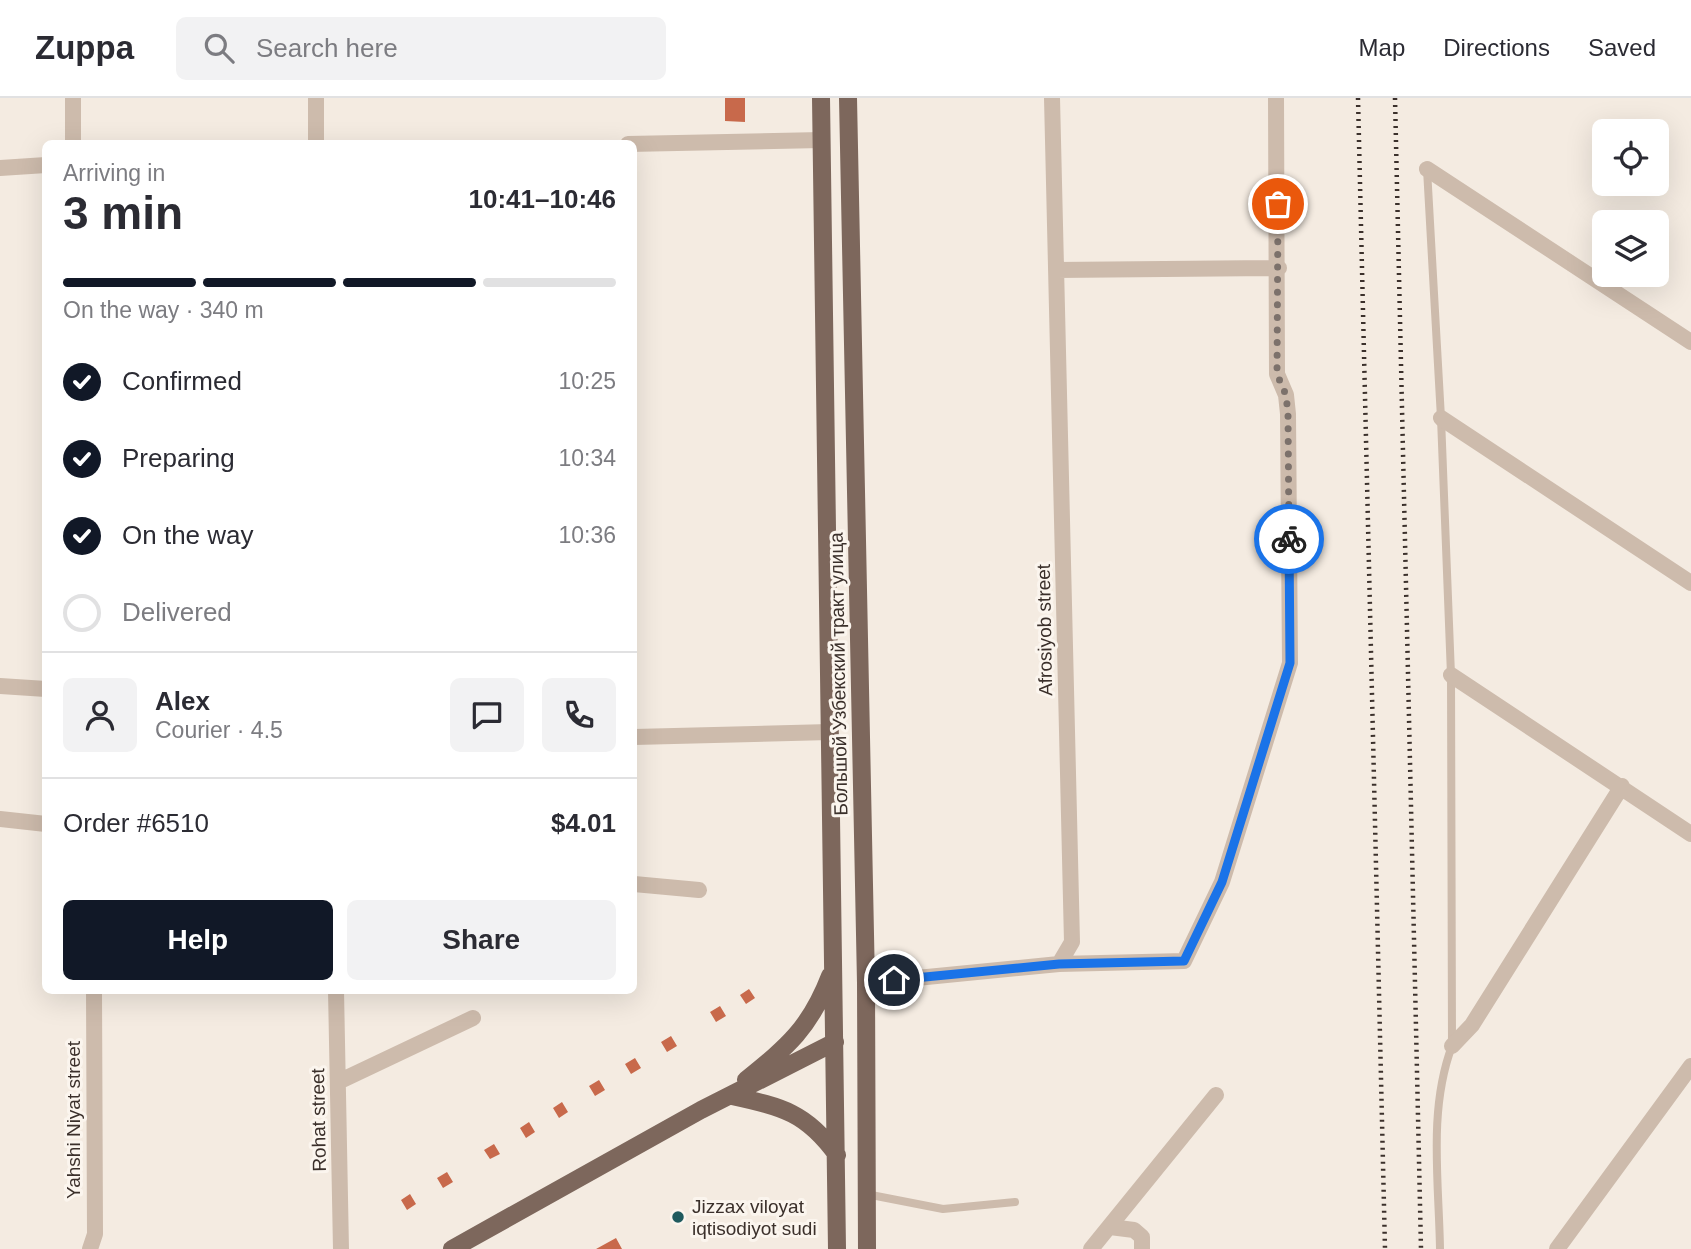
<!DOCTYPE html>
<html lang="en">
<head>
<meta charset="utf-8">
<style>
	body { margin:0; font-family:Arial,sans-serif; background:#f2f2f3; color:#2b2b33; height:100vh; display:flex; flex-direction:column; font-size:26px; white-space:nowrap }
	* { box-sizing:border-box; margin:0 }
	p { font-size:23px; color:#7c7c81 }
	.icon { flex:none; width:38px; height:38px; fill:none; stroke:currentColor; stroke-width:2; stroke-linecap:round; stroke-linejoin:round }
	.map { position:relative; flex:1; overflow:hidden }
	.side { position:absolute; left:42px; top:42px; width:595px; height:854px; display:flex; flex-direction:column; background:#fff; border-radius:10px; box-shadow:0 7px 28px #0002 }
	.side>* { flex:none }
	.controls { position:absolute; left:1592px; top:21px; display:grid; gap:14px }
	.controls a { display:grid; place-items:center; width:77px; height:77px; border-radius:10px; background:#fff; box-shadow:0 7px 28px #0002; font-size:35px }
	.pin { position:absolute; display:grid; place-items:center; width:60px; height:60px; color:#fff; margin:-30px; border:4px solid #fff; border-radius:50%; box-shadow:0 2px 7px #0007 }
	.courier { position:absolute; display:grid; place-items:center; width:70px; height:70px; margin:-35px; border:5px solid #1a73e8; border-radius:50%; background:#fff; color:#222; box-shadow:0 2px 9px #0007 }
	.headline em { font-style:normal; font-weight:700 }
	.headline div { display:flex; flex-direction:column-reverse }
	.headline { display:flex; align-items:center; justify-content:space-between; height:119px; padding:0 21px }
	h1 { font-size:46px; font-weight:700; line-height:52px }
	.bar { display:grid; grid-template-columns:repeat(4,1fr); gap:10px 7px; align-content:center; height:84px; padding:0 21px }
	.bar i { height:9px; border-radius:5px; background:#e1e1e2 }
	.bar .active { background:#111827 }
	.bar p { grid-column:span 4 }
	.line { display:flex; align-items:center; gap:18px; padding:0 21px; border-top:2px solid #e1e1e2 }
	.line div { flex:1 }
	.round { display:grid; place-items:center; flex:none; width:74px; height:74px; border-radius:10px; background:#f2f2f3 }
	ol { padding:0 21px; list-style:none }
	li { display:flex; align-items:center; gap:21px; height:77px }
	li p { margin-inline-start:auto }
	li .icon { padding:7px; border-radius:50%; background:#111827; color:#fff; stroke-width:4 }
	li:last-child { color:#7c7c81 }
	li i { width:38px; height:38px; border:4px solid #e1e1e2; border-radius:50% }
	.button { display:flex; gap:14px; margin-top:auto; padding:14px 21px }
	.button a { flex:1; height:80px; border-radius:10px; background:#111827; color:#fff; font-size:28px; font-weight:700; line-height:80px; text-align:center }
	.button a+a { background:#f2f2f3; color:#2b2b33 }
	header { display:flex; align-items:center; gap:42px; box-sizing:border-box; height:98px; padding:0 35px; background:#fff; border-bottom:2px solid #e1e1e2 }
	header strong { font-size:33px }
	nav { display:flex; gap:38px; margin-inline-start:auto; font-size:24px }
	.search { width:490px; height:63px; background:#f2f2f3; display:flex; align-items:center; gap:18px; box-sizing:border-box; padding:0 24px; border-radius:10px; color:#7c7c81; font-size:26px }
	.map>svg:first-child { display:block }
	.building { fill:#c8694b }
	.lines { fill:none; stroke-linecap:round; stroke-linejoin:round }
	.lane { stroke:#cdbbac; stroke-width:8 }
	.street { stroke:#cdbbac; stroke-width:16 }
	.primary { stroke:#7d675c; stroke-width:18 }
	.rail { stroke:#3b302b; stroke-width:4.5; stroke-dasharray:2 5; stroke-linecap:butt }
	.done { stroke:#7c716b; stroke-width:7; stroke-dasharray:0 12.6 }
	.route { stroke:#1a73e8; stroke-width:9 }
	.poi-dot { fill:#1f5a5e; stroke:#fbf5ee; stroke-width:2.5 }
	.labels { text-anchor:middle; stroke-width:6; stroke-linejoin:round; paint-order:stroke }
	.street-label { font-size:19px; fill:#3b302b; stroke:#fbf5ee }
	.poi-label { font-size:19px; fill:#3b302b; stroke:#fbf5ee; text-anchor:start }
</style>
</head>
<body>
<header>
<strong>Zuppa</strong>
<div class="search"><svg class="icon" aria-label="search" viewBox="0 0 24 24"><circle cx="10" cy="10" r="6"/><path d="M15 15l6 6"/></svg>Search here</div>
<nav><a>Map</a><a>Directions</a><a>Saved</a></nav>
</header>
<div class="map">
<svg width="1691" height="1151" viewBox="0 0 1691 1151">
	<rect width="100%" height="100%" fill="#f4ebe1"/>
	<path class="building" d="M725,0H745V24L725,23Z
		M749,891L755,900L746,906L740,897Z
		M720,908L726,918L716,924L710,914Z
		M671,938L677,948L667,954L661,944Z
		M635,960L641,970L631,976L625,966Z
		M599,982L605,992L595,998L589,988Z
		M562,1004L568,1014L559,1020L553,1010Z
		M529,1024L535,1034L526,1040L520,1030Z
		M494,1046L500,1056L490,1061L484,1052Z
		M447,1074L453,1084L443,1090L437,1080Z
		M410,1096L416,1106L407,1112L401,1102Z
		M616,1140L622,1151H596Z"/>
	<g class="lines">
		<path class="lane" d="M1427,71L1441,320L1451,577L1452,948C1428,1012 1439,1084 1440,1151
			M866,1096L943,1111L1015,1104"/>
		<path class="street" d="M316,0V46
			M73,46V0
			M628,46L822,42
			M0,70L46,67
			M1427,71L1691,244
			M1056,172L1279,170
			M1441,320L1691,485
			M1451,577L1691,736
			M0,588L46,591
			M634,639L830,634
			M0,721L46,726
			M634,786L699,792
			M1059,866L1184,863L1222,784L1290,565L1288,316L1286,297L1277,276L1276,0
			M866,885L1059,866L1072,844L1052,0
			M336,892L341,1151
			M1452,948L1472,927L1622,688
			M338,984L473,920
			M1110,1129L1134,1132L1142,1139V1151
			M90,1151L95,1136L94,892
			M1091,1151L1216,997
			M1557,1151L1691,968"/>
		<path class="primary" d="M821,0L837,1151
			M848,0L866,885L867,1151
			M746,982C788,948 810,930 830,878
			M732,998C782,1009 806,1014 837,1057
			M452,1151L701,1012L835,944"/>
		<path class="rail" d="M1358,0L1385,1151
			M1395,0L1421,1151"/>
	</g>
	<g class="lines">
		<path class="done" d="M1278,106L1277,276L1286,297L1288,316L1289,441"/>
		<path class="route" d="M894,882L1059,866L1184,863L1222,784L1290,565L1289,441"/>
	</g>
	<circle class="poi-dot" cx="678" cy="1119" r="7"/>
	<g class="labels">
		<g class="street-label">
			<text transform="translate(1044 532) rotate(-91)" y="7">Afrosiyob street</text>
			<text transform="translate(838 576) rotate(-91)" y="7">Большой Узбекский тракт улица</text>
			<text transform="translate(73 1022) rotate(-90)" y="7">Yahshi Niyat street</text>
			<text transform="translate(318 1022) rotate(-91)" y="7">Rohat street</text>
		</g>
		<g class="poi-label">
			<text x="692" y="1115">Jizzax viloyat<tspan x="692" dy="22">iqtisodiyot sudi</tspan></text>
		</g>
	</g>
</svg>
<div class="controls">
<a><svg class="icon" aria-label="locate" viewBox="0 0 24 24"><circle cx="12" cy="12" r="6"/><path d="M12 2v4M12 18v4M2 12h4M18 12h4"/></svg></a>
<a><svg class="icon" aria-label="layers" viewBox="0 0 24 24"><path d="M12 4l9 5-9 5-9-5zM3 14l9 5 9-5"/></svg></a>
</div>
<div class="pin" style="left:1278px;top:106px;background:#ea580c"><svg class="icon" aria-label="bag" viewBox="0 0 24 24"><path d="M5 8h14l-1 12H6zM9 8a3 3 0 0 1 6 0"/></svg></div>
<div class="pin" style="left:894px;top:882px;background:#1f2937"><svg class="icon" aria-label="home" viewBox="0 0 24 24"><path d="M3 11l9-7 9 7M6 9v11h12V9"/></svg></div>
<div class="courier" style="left:1289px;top:441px"><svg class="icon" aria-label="bike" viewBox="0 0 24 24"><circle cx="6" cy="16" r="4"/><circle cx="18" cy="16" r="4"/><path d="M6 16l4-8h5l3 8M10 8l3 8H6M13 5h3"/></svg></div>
<section class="side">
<div class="headline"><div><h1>3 min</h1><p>Arriving in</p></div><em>10:41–10:46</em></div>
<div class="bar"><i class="active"></i><i class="active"></i><i class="active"></i><i></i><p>On the way · 340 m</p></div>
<ol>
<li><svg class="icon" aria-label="check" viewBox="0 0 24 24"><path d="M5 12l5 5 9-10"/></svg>Confirmed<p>10:25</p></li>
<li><svg class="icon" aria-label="check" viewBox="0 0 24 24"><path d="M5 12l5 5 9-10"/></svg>Preparing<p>10:34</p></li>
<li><svg class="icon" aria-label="check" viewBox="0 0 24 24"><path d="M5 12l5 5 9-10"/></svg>On the way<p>10:36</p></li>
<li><i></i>Delivered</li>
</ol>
<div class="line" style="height:126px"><a class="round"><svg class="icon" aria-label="person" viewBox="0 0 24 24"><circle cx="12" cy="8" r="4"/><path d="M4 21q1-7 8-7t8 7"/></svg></a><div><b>Alex</b><p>Courier · 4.5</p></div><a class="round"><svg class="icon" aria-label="chat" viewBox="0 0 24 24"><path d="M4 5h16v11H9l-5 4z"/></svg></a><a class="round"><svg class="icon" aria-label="phone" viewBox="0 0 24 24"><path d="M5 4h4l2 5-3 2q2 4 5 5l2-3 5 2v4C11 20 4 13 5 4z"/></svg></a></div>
<div class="line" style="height:91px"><div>Order #6510</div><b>$4.01</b></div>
<div class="button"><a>Help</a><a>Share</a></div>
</section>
</div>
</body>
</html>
